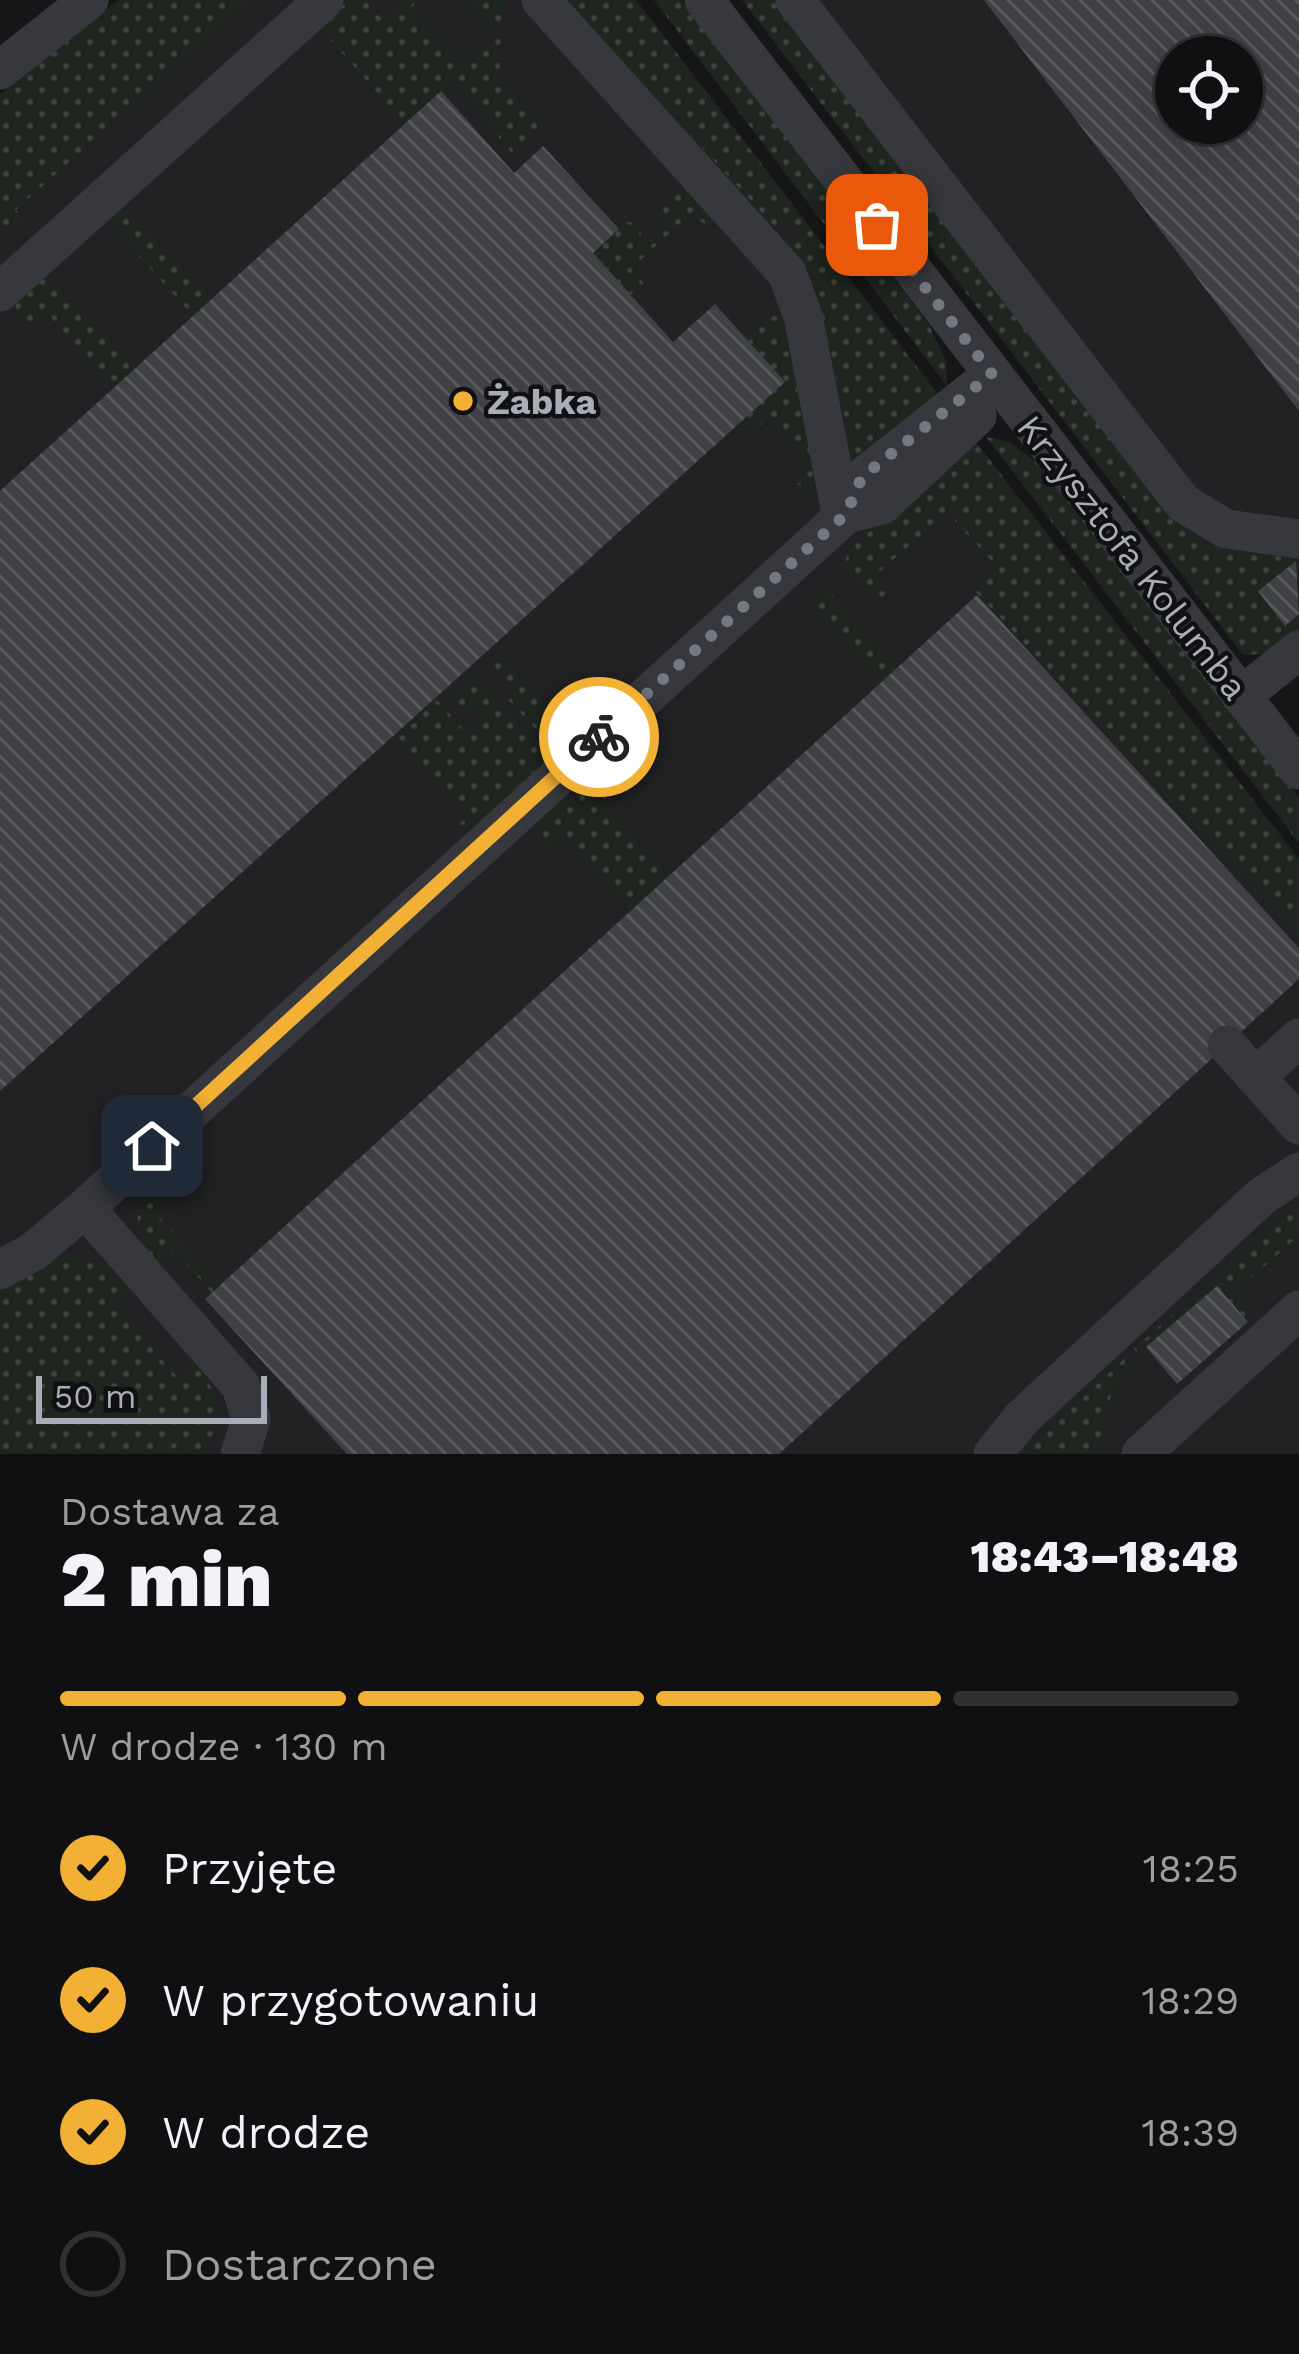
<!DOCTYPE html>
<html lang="pl">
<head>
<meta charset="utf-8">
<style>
	body { margin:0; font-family:"Work Sans",sans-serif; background:#19191b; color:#f1f3f6; height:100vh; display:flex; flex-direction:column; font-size:45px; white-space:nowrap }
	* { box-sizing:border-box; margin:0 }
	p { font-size:39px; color:#9c9d9f }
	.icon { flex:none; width:66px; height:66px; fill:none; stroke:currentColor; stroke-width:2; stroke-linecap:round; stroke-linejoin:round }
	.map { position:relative; height:1454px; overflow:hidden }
	.drawer { display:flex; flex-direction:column; background:#101012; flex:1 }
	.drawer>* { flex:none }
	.fabs { position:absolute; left:1155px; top:36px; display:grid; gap:24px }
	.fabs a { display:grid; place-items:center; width:108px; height:108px; border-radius:50%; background:#101012; box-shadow:0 12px 48px #0002,0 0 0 3px #303032; font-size:60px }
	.scale { position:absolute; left:36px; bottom:30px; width:231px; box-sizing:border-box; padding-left:12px; border:6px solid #a8adb8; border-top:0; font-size:33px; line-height:42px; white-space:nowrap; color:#a8adb8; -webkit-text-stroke:9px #111113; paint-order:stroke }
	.pin { position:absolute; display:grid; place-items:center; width:102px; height:102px; color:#fff; margin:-51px; border-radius:24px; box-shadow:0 6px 18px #0006 }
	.courier { position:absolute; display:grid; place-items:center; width:120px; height:120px; margin:-60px; border:9px solid #f2b134; border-radius:50%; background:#fff; color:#222; box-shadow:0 3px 15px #0007 }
	.overview em { font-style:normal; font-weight:800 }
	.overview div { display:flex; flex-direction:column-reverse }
	.overview { display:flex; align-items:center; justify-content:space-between; height:204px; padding:0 60px }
	h1 { font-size:78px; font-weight:800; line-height:90px }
	.bar { display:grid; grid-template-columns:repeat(4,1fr); gap:18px 12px; align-content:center; height:144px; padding:0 60px }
	.bar i { height:15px; border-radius:9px; background:#303032 }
	.bar .on { background:#f2b134 }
	.bar p { grid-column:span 4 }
	ol { padding:0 60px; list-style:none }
	li { display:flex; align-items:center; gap:36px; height:132px }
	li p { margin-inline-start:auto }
	li .icon { padding:12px; border-radius:50%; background:#f2b134; color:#111; stroke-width:4 }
	li:last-child { color:#9c9d9f }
	li i { width:66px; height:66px; border:6px solid #303032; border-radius:50% }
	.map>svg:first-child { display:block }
	.built { fill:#222225; fill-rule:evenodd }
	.grass { fill:url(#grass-dots) }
	.building { fill:url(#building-back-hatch); fill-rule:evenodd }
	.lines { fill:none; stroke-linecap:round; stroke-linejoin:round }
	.minor { stroke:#37383d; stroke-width:39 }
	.done { stroke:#757880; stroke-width:12; stroke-dasharray:0 21.6 }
	.route { stroke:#f2b134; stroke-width:15 }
	.poi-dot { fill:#f2b134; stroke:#111113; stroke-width:4.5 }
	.labels { text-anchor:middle; stroke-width:9; stroke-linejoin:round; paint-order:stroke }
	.poi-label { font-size:36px; font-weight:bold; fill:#a8adb8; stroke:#111113; text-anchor:start }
	.street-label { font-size:36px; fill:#a8adb8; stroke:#111113 }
</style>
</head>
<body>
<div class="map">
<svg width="1299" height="1454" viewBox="0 0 1299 1454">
	<defs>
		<pattern id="grass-dots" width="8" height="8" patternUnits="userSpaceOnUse" patternTransform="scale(3)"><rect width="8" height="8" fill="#1e261f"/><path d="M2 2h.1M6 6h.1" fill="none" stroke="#3c433d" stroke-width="1.8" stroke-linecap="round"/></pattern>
		<pattern id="building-back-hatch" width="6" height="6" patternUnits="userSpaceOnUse" patternTransform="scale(3)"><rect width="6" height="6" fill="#404145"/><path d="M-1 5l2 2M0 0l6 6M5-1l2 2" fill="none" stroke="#595a5e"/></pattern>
	</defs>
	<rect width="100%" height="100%" fill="#161618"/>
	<path class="built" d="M176,0H636L937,393L914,463L1299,859V1454H0V139Z
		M755,0H1299V620L1269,643ZM1176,57H1242V123H1176Z"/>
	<path class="grass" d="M118,0H249L16,210L28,224L0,226V94Z
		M348,0H364L383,20L405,0H419L411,8L463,65L497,35L466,0H502L499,87H515V103L531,104L530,120L547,121V136L540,129L512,153L452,81L405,124L321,29Z
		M566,0H636L937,393L934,406L856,469L815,281L789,243L802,232L789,217L776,228Z
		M654,0H681L929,325L946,361L947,386Z
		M742,0H779L1191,536L1216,548L1299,559V631L1268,654L1243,655Z
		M678,192H690L714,220L709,229L692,212L631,269L644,284L631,295L593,253L627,222L640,224L641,240H659L661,209Z
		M117,209L127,210L211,299L193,316L113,227L110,219Z
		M45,277L134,369L114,387L46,312L28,326L16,313V302Z
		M780,315L815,466L810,494L794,481L811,465L770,417L752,432L742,421L785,382L745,338L767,318Z
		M986,437L1010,442L1036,462L1299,798V843Z
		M976,442L1299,859V936L974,590L998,568L947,512L877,574L891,593L879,598L869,595L844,566L849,549Z
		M825,587L897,668L881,683L817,607V596Z
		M498,653L571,735L574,739L559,754L507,698L515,689L489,662Z
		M473,675L553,760L463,838L453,830L469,815L396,735L436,699L466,732L483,715L475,707L467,714L451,696Z
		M603,775L617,786L601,802L669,876L631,911L564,835L544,852L537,832L541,818L587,777Z
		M150,1184L168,1194L154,1211L221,1285L212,1293L175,1250L158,1265C139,1241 127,1209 150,1184Z
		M1299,1202V1235L1236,1292L1253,1312L1245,1318L1217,1286L1138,1353L1134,1349Z
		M61,1256C93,1256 109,1267 130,1290L114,1305L177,1377L195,1363C220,1390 227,1426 199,1454H185L177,1446L168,1454H0V1295L33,1267Z
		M1127,1356L1132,1362L1112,1391L1097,1452L1023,1454Z"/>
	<path class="building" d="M984,0H1299V411ZM1176,57H1242V123H1176Z
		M441,91L514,173L543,146L619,229L593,253L673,342L715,304L785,382L0,1091V491Z
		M1296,561L1299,614L1285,626L1258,591Z
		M977,595L1299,948V979L779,1454H347L205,1299Z
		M1217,1286L1248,1322L1177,1384L1146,1347Z"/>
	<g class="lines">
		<path class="minor" d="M541,0L787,273L803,316L842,518
			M704,0L1299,770
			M795,0L1183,503L1226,529L1299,539
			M0,70L89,0
			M0,292L324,0
			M846,514L882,505L977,416
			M1241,696L1299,650
			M1227,1045L1299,1125
			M1256,1077L1299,1038
			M85,1208L241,1386L251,1419L240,1454
			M0,1270L34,1251L85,1208L846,514L863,477L992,375
			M993,1454L1022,1418L1262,1196L1299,1172
			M1141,1454L1299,1310"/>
	</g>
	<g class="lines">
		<path class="done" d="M599,737L846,514L862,477L992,374L877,225"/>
		<path class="route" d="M152,1146L599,737"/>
	</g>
	<circle class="poi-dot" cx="463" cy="401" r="12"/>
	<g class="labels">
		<g class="poi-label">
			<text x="487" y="414">Żabka</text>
		</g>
		<g class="street-label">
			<text transform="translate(1133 557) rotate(52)" y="13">Krzysztofa Kolumba</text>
		</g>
	</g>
</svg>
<div class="fabs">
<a><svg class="icon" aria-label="locate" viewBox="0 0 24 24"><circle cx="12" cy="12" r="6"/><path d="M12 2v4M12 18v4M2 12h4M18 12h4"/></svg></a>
</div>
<div class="scale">50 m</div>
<div class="pin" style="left:877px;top:225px;background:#ea580c"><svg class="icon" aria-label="bag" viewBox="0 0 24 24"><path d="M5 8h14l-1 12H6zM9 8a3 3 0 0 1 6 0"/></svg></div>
<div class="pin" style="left:152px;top:1146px;background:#1f2937"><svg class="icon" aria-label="home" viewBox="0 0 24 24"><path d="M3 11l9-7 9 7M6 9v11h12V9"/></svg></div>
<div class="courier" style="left:599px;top:737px"><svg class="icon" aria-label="bike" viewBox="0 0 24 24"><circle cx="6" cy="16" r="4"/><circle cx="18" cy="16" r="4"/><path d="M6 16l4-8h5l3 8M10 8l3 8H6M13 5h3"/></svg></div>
</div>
<section class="drawer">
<div class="overview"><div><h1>2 min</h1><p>Dostawa za</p></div><em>18:43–18:48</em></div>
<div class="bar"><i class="on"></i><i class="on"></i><i class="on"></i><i></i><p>W drodze · 130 m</p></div>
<ol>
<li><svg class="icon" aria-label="check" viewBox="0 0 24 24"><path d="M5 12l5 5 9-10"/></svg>Przyjęte<p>18:25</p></li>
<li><svg class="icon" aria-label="check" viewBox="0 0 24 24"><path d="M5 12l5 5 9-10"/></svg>W przygotowaniu<p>18:29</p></li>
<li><svg class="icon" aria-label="check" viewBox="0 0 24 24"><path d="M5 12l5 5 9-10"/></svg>W drodze<p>18:39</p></li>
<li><i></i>Dostarczone</li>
</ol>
</section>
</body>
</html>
